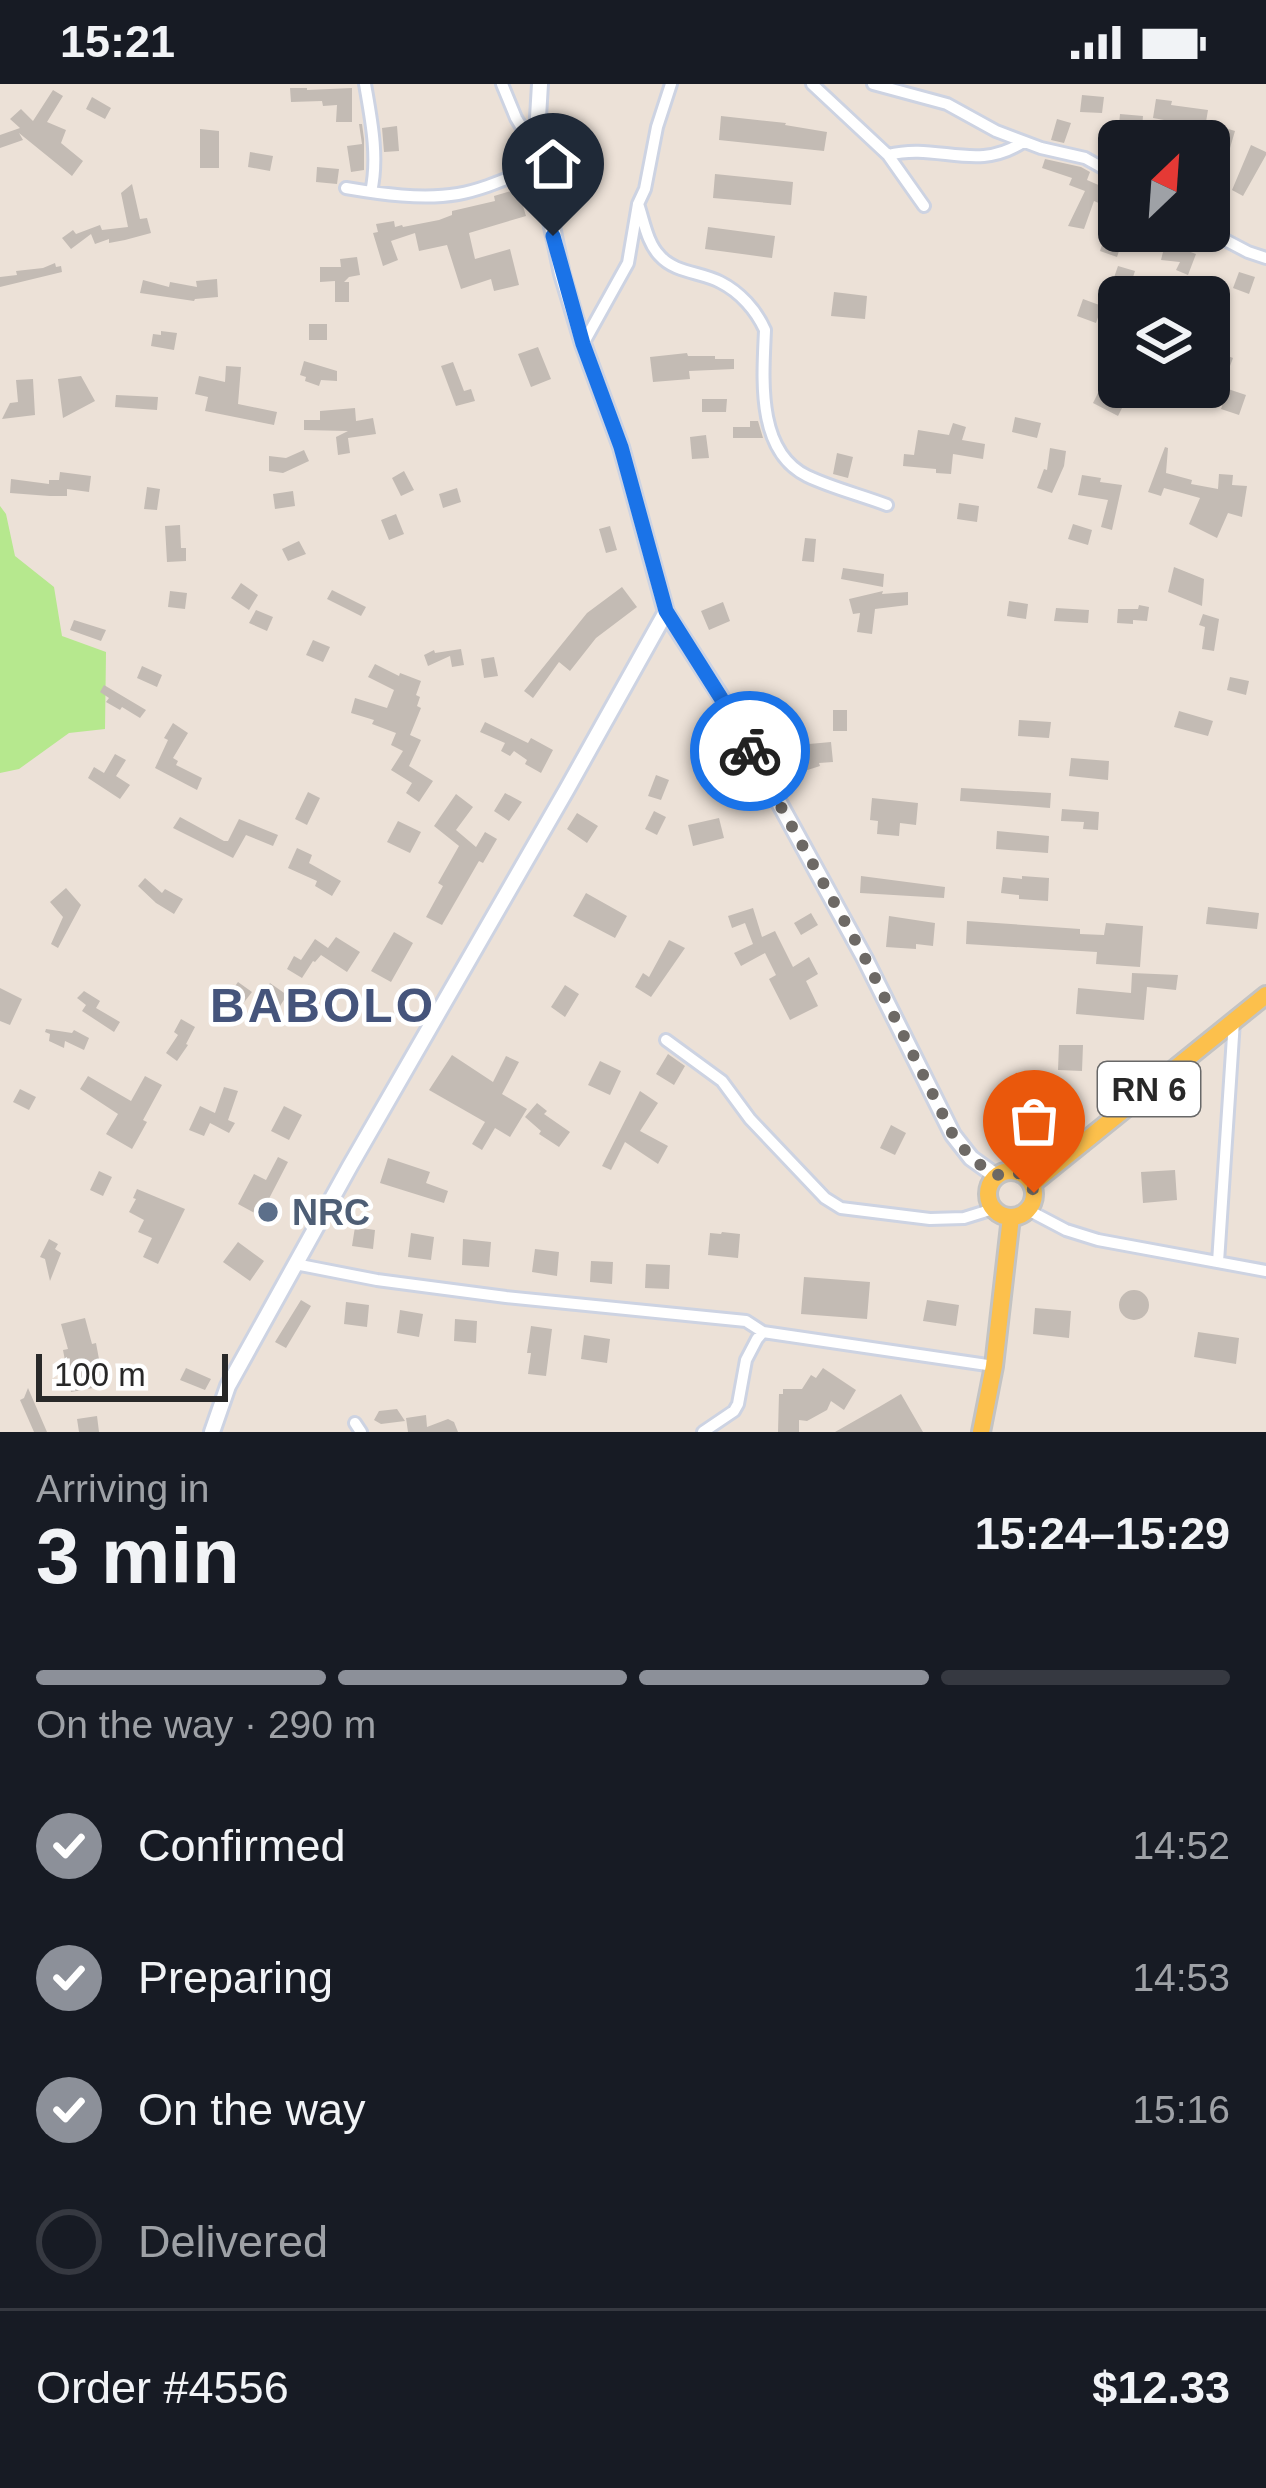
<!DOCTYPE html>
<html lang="en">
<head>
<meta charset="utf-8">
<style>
	body { margin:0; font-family:Arial,sans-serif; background:#20242c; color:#f1f3f6; height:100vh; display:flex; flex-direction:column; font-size:45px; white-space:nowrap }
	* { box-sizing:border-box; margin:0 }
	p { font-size:39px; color:#9ea1a6 }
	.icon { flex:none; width:66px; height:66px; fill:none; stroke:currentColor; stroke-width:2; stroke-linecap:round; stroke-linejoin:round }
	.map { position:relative; height:1348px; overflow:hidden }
	.details { display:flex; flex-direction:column; background:#171b24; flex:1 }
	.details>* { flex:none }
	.needle { width:78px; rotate:25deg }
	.controls { position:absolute; left:1098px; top:36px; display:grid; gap:24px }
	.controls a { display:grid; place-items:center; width:132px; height:132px; border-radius:18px; background:#171b24; box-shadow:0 3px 9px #0004; font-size:60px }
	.scale { position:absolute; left:36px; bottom:30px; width:192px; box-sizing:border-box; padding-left:12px; border:6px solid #282828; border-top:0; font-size:33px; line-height:42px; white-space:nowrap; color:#282828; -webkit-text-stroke:9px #fff; paint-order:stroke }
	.pin { position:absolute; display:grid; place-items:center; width:102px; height:102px; color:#fff; margin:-123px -51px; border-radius:50% 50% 50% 0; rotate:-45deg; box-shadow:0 0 12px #0007 }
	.pin .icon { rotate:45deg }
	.courier { position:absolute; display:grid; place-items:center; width:120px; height:120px; margin:-60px; border:9px solid #1a73e8; border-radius:50%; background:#fff; color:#222; box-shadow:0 3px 15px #0007 }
	.summary em { font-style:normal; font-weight:600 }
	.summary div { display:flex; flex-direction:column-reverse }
	.summary { display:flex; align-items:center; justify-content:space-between; height:204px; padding:0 36px }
	h1 { font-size:78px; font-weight:600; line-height:90px }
	.bar { display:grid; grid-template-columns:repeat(4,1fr); gap:18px 12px; align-content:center; height:144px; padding:0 36px }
	.bar i { height:15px; border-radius:9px; background:#363941 }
	.bar .on { background:#8c9099 }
	.bar p { grid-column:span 4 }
	.line { display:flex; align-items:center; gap:30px; padding:0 36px; border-top:3px solid #363941 }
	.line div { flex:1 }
	ol { padding:0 36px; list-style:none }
	li { display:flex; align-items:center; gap:36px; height:132px }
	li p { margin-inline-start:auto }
	li .icon { padding:12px; border-radius:50%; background:#8c9099; color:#fff; stroke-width:4 }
	li:last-child { color:#9ea1a6 }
	li i { width:66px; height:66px; border:6px solid #363941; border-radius:50% }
	.status { display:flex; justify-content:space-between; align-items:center; height:84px; padding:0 60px; background:#171b24; direction:ltr }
	.status svg { height:33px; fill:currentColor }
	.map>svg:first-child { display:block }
	.green { fill:#b6e88e }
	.building { fill:#c3bbb4 }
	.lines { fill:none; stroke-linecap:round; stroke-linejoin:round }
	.minor-casing { stroke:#cdd3e2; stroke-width:16 }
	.tertiary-casing { stroke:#cdd3e2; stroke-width:20 }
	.primary-casing { stroke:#c3c3c3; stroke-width:22 }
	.minor { stroke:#fff; stroke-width:10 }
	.tertiary { stroke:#fff; stroke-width:14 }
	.primary { stroke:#fcc04c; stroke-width:16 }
	.done { stroke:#6d6965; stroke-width:12; stroke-dasharray:0 21.6 }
	.route { stroke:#1a73e8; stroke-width:15 }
	.service-dot { fill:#5c6f8a; stroke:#fff; stroke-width:4.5 }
	.labels { text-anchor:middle; stroke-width:9; stroke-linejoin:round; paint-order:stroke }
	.shield { fill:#fff; stroke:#686868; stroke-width:3 }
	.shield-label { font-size:33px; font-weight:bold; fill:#282828 }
	.service-label { font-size:36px; font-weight:bold; fill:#4e5e75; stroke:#fff; text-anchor:start }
	.district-label { font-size:48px; font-weight:bold; letter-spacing:3px; fill:#45547b; stroke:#fff }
</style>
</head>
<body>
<div class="status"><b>15:21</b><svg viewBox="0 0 49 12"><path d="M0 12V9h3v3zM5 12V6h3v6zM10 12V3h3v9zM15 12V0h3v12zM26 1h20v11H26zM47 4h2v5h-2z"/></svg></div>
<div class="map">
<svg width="1266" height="1348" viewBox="0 0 1266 1348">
	<rect width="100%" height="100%" fill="#ece1d7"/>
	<path class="green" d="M0,422L6,430L15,472L54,503L62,552L106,568L105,645L69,649L19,685L0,689Z"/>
	<path class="building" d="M290,4H307V6L352,4V38H336L337,21L323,22L322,17L291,18Z
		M53,6L63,12L47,38L66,46L61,59L83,77L72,92L19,49L23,56L0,64V51L20,44L10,35L21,25L33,37Z
		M1082,11L1104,13L1102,29L1080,28Z
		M92,13L111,24L105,35L86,25Z
		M1156,15L1172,17L1171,21L1208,26L1206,38L1235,47L1230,64L1209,57H1178L1180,39L1153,34Z
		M1120,30L1143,32L1141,57L1123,55L1124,42L1119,41Z
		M721,32L786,39L785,41L827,48L824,67L719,56Z
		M1057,35L1071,39L1064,59L1051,56Z
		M359,40H362L364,55V86L351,88L347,62L362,60Z
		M397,42L399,67L384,68L382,44Z
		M200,45L219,47V84H200Z
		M1251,61L1266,68V71L1243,112L1232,106Z
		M250,68L273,72L270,87L248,83Z
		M1045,75L1081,83L1090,88L1087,96L1110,106L1103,121L1094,117L1084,145L1068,142L1085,107L1069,101L1072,94L1042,84Z
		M317,83L339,85L337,100L316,98Z
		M715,90L793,98L791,121L713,114Z
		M132,100L140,135L147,134L151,149L125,156L109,159V155L95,160L91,150L71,165L62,154L73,146L76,150L100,141L102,146L128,143L121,109Z
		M518,105L526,132L469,149L475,175L510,165L519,201L494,207L491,195L461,205L447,161L419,167L415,149L391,157L398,176L383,182L373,149L378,148L376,140L394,137L395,143L402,141L403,143L439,136L452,131V127L495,117L494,112Z
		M708,143L775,152L772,174L705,165Z
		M1107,146L1124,152L1117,173L1100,167Z
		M1168,148L1184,154L1180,164L1196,170L1188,191L1176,186L1180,178L1161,176Z
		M357,173L360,191L349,193L344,198H349V218H335V197L320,198V183H341L340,175Z
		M55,179L56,183L61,182L62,188L0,203V193L17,191L16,187L43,184Z
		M1118,182L1135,187L1128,208L1111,202Z
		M1239,188L1255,193L1249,210L1233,204Z
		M217,195L218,213L195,215L194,217L140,209L143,196L169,203L170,198L197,203L196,197Z
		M834,208L867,212L865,235L831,232Z
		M1083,215L1102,222L1096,239L1077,232Z
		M309,240H327V256H309Z
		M161,247L177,249L174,266L151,262L153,250L161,251Z
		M538,263L551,295L531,303L518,270Z
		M1212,266L1233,274L1227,290L1209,282Z
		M687,269L688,272H715V275H734V285L689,287L690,295L653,298L650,273Z
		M304,277L337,287V297L321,296L319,302L305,297L306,293L300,291Z
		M453,278L464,307L471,305L475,317L456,322L441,282Z
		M226,282L241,283L238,320L277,328L274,341L205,327L208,313L195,310L199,292L225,298Z
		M81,292L95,317L63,334L58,295Z
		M33,295L35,331L2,335L10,319L18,318L16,296Z
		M1101,303L1126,316L1118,332L1093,319Z
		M1228,305L1246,311L1239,331L1221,325Z
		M116,311L158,313L157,326L115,323Z
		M702,315H727L726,328H702Z
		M355,324L356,337L373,334L376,350L348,354L350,369L338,371L336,353L348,347L304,346V336H320V327Z
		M1015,333L1041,339L1037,354L1012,348Z
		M750,337H758L763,354H733V343H750Z
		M953,339L966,343L962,356L985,360L983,375L953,370L951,390L936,389V385L903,382L904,370L914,371L918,346L949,351Z
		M706,351L709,374L692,375L690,353Z
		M1165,363L1168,364L1166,389L1192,396L1191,400L1218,405L1219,390L1233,391L1232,401L1247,402L1242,433L1228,429L1217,454L1189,440L1200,414L1164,404L1161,412L1148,408Z
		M1050,364L1066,367L1064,382L1052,409L1037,404L1044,385L1047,386Z
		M304,366L309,377L283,389L269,387V372L286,374Z
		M837,369L853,373L848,394L833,390Z
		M404,387L414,406L401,412L392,394Z
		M60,388L91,392L89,408L67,405V412H50L10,409L11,395L49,400V396H59Z
		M1082,391L1101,394L1100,398L1122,401L1112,446L1101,443L1108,416L1078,411Z
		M147,403L160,405L157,426L144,425Z
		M457,404L461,418L443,424L439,410Z
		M293,407L295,422L275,425L273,410Z
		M959,419L979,422L977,438L957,435Z
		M396,430L404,450L389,456L381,436Z
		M1073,440L1092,446L1088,461L1068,455Z
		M180,441L181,464H186V477L167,478L165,442Z
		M610,442L617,466L606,469L599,445Z
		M805,454L816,455L814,478L802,477Z
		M299,457L306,470L288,477L282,465Z
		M1174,483L1204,495L1202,522L1168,508Z
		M843,484L884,490L883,503L841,495Z
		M241,499L258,511L249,526L231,514Z
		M622,503L637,523L596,554L570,587L559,578L533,614L524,607L587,529Z
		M332,506L366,523L361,532L327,515Z
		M170,507L187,509L185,525L168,523Z
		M883,507L882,510L908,508V521L875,525L872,550L857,548L860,529L853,530L849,515Z
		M1009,517L1028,520L1026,535L1007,532Z
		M723,518L730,537L709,546L701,527Z
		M1139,521L1149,523L1147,537L1133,536V540L1117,539L1118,525H1138Z
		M1056,524L1089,526L1088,539L1054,537Z
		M256,526L273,533L267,547L249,539Z
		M1203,530L1219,535L1214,567L1202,565L1205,543L1199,541Z
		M74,536L106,546L101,557L70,546Z
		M313,556L330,563L323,578L306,571Z
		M461,565L464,581L452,583L450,572L428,582L424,571L434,566L435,569Z
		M494,573L498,592L484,594L481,575Z
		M375,580L399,592L400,589L421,597L416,611L420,613L417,622L421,624L410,651L421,656L409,682L433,697L419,718L406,709L412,699L391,686L403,667L391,661L396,649L372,640L374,636L351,629L355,614L387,624L394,606L368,593Z
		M142,582L162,591L157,603L137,594Z
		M1230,593L1249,597L1246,611L1227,606Z
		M104,601L146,626L140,634L122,623L120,626L106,618L109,614L100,608Z
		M774,616L781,634L786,632L798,661L831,658L833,678L819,679L820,682L792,691L781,654L777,656L767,632L761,634L757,622Z
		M833,626H847V647H833Z
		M1179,627L1213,637L1208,652L1174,643Z
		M1019,636L1051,638L1049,654L1018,652Z
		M485,638L528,659L531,654L553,666L541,689L525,680L527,676L514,667L510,672L501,667L505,659L480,648Z
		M173,639L188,649L173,674L178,677L176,681L202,694L197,706L155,684L168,656L164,654Z
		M115,670L126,676L116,692L130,701L120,715L88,694L94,683L104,689Z
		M1071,674L1109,677L1108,696L1069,692Z
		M656,691L669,696L661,716L648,712Z
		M961,704L1051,709L1050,724L960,717Z
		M308,708L320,714L307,741L295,735Z
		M505,709L522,718L509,737L494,727Z
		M456,710L473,723L456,746L476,763L485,748L497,755L483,779L479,777L442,841L426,833L443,802L438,799L459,762L434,742Z
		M872,714L918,719L916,741L900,739L899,752L877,750L878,737L870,736Z
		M1062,725L1099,728L1098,746L1083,745L1084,738L1061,737Z
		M654,727L666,733L657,751L645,745Z
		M577,729L598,742L587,759L567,745Z
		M180,733L224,757H228L239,735L278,751L273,762L246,751L233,774L173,744Z
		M719,734L724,754L693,762L688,741Z
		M398,737L421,748L410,769L387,758Z
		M997,747L1049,752L1048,769L996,765Z
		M297,764L312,771L309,779L341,797L332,812L315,802L317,797L288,784Z
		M861,792L945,803L944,814L860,809Z
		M1022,792L1049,794L1048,817L1019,815V811L1001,809L1003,793L1022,795Z
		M145,794L162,809L165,805L183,815L174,830L156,819L138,802Z
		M66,804L81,821L58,864L51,860L63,833L50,818Z
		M586,809L627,832L615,854L573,832Z
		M1208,823L1259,829L1257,845L1206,840Z
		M753,824L762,853L775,847L793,883L809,873L818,890L806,897L818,922L790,936L769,895L776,891L765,869L741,882L734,869L753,860L745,839L732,844L728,832Z
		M811,829L818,841L801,851L794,839Z
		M889,832L935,839L933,862L916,860V865L886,863Z
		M967,837L1080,845V850L1104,851L1106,839L1143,842L1140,883L1096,880L1097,868L966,860Z
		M394,848L413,859L391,898L371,887Z
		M336,853L360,868L347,888L321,871L315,878L313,877L302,894L287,885L294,872L301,876L315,855L328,864Z
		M669,856L685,864L651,913L635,903L643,889L649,893Z
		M1132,889L1178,891L1176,906L1147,903L1144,936L1076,930L1078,904L1131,909Z
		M238,898L252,908L235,930L222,921Z
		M270,899L287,911L280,922L263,911Z
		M565,901L579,910L565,933L551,923Z
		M0,904L22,915L10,941L0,937Z
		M84,907L100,917L96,924L120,938L114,948L82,927L86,921L77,914Z
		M181,935L195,943L186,960L188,961L177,977L166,969L178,951L174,948Z
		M46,945L72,949L74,946L89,954L84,966L65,957L64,964L49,957L50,950L45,948Z
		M1059,961H1083L1082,987L1058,986Z
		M668,970L685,982L674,1001L656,990Z
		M452,971L493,998L506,972L519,978L502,1010L527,1025L510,1053L495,1044L482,1066L472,1060L485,1038L429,1006Z
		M600,977L621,987L610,1011L588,1001Z
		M88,992L131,1017L145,992L162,1001L143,1036L147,1038L132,1065L106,1050L118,1030L80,1005Z
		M224,1003L238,1007L228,1036L235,1039L229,1049L210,1039L204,1052L189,1046L200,1022L215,1029Z
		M20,1005L36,1013L29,1026L13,1018Z
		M640,1007L658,1019L640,1047L668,1062L658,1080L625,1058L611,1086L602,1082Z
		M537,1019L547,1027L544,1030L570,1048L559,1063L539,1050L541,1047L525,1033Z
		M284,1022L302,1031L289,1056L271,1047Z
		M891,1041L906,1049L895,1071L880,1064Z
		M278,1073L288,1078L260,1132L238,1120L254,1090L266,1096Z
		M388,1074L430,1088L426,1099L448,1107L444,1119L380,1099Z
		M1175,1086L1177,1116L1143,1119L1141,1088Z
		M99,1087L112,1093L103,1112L90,1106Z
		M137,1105L185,1125L158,1180L143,1173L152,1154L138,1148L144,1136L129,1128L136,1115L133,1114Z
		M355,1143L375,1146L373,1165L352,1162Z
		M722,1148L740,1150L738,1174L708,1171L710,1149L721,1150Z
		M411,1149L434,1153L431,1176L408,1173Z
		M49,1155L58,1160L55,1165L61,1169L50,1197L45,1175L40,1173Z
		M463,1155L491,1158L489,1183L462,1181Z
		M238,1158L264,1177L250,1197L223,1178Z
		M535,1165L559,1168L557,1192L532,1188Z
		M591,1177L613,1178L612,1200L590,1198Z
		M646,1180L670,1181L669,1205L645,1204Z
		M804,1193L870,1198L867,1235L801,1230Z
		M1119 1221a15 15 0 1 1 30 0a15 15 0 1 1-30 0Z
		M301,1216L311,1222L286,1264L275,1258Z
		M927,1216L959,1221L956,1242L923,1237Z
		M346,1218L369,1221L367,1243L344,1240Z
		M1035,1224L1071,1227L1069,1254L1033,1250Z
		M400,1226L423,1230L419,1253L397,1249Z
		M85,1234L92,1260L96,1259L104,1302L71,1308L63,1266L68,1265L61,1240Z
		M455,1235L477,1237L476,1259L454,1257Z
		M531,1242L552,1245L546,1292L528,1290L531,1269H527Z
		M1198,1248L1239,1254L1236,1280L1194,1273Z
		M584,1251L610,1255L607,1279L581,1275Z
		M186,1284L211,1295L205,1306L180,1296Z
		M823,1284L856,1306L844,1326L831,1317L827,1326L807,1337L799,1336V1348H778L779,1310H783V1305H802L811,1291L816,1294Z
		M28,1304L47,1348H34L20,1316L24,1314Z
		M901,1310L923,1348H835L879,1323Z
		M397,1325L405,1337L381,1340L374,1336L379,1327Z
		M426,1331L427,1343L448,1335L454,1338L458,1348H408L406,1334Z
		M97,1332L99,1348H79L77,1335Z"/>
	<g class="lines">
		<defs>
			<path id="minor" d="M365,0C371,35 379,73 371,108
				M502,0L516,34L536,67
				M812,0L888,71L924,122
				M873,0L947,20L996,47L1041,64L1085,74L1119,93
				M888,71C938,58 976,89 1023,58
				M346,104C381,110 422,116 458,110C486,105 512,92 539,82
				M638,120C644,137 647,159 660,172C675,189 701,188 720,198C740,208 756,226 765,246C763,294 756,367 807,392C832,404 861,411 887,421
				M1208,147L1248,168L1266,174
				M583,260L628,179L638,120L645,105L657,43L671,0
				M666,956L722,997L750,1035L825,1114L841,1124L930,1135L964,1134L993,1125
				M1028,1126L1066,1146L1098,1156L1266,1187
				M1218,1178L1234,937
				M295,1180L377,1196L506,1213L746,1237L763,1248L994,1282
				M355,1339L361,1348
				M703,1348L734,1327L738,1320L746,1276L757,1255L763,1248"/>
			<path id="tertiary" d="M540,0L536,67L562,190L583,260L621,363L666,528L721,613L865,875L953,1051L971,1074L996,1092
				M212,1348L228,1302L350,1082L567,705L666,528"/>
			<path id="primary" d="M988 1110a23 23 0 1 1 46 0a23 23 0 1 1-46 0Z
				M1032,1100L1266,911
				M981,1348L994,1282L1011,1133"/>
		</defs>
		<use href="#minor" class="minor-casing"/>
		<use href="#tertiary" class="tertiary-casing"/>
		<use href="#primary" class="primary-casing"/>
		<use href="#minor" class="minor"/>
		<use href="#tertiary" class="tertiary"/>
		<use href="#primary" class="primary"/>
	</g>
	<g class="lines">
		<path class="done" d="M750,667L865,874L953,1051L971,1074L996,1092C1013,1082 1029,1090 1034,1109"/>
		<path class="route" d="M553,152L583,260L621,363L666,527L721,614L750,667"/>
	</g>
	<circle class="service-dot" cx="268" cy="1128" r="12"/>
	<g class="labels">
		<rect class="shield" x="1098" y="978" width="102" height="54" rx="9"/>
		<g class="shield-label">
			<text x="1149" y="1017">RN 6</text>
		</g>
		<g class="service-label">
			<text x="292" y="1141">NRC</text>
		</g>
		<g class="district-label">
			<text x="323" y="938">BABOLO</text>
		</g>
	</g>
</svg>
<div class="controls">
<a><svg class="needle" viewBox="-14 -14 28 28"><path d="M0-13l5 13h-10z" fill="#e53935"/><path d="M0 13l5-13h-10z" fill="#9ea1a6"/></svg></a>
<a><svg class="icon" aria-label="layers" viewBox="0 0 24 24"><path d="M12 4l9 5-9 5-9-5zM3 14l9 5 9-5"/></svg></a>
</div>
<div class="scale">100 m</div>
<div class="pin" style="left:1034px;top:1109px;background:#ea580c"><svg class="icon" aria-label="bag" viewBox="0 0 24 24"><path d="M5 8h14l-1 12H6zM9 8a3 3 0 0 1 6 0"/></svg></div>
<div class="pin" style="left:553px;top:152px;background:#1f2937"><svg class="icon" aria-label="home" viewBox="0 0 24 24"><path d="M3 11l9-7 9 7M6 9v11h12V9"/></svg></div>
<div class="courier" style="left:750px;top:667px"><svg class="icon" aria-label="bike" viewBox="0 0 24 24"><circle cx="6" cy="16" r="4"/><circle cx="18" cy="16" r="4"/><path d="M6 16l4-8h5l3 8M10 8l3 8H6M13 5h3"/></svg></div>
</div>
<section class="details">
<div class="summary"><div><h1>3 min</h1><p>Arriving in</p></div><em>15:24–15:29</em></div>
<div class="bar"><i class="on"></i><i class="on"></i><i class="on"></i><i></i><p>On the way · 290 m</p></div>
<ol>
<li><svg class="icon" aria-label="check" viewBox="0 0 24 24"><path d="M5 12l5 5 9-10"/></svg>Confirmed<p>14:52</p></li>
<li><svg class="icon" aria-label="check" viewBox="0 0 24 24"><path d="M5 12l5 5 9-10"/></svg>Preparing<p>14:53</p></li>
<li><svg class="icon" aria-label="check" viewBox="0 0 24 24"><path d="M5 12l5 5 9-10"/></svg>On the way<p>15:16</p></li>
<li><i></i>Delivered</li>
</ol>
<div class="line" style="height:156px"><div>Order #4556</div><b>$12.33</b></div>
</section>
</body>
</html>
